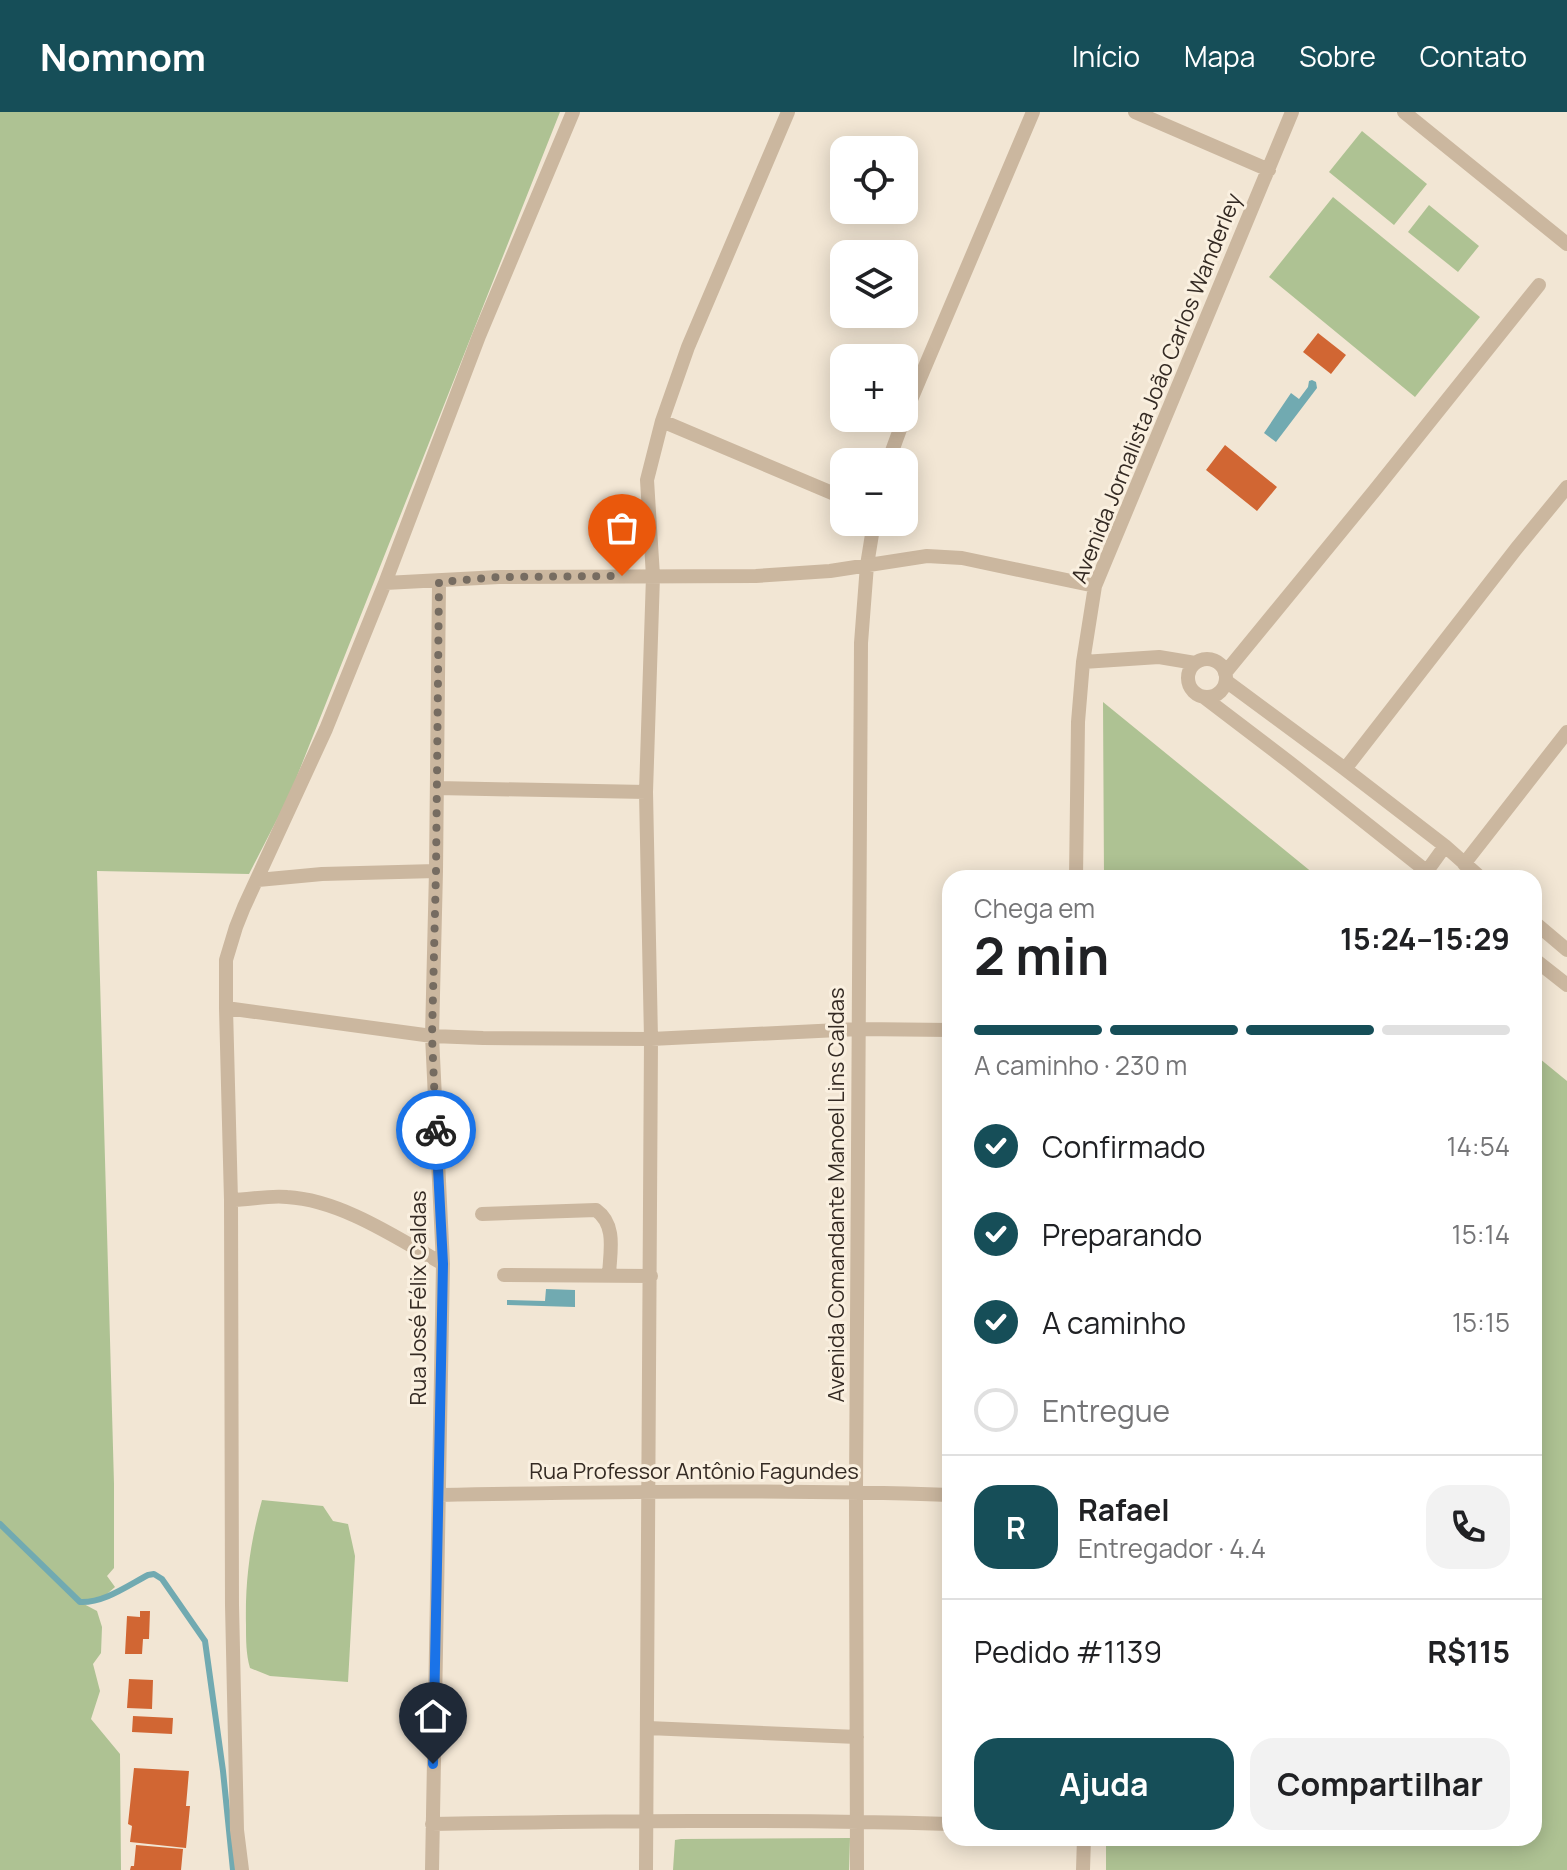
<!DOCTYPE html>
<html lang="pt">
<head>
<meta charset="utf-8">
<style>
	body { margin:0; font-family:Manrope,sans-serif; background:#f2f2f2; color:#202124; height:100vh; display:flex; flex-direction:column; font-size:30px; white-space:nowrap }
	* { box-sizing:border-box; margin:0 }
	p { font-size:26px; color:#757577 }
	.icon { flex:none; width:44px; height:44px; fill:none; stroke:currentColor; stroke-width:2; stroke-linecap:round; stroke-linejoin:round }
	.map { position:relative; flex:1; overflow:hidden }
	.panel { position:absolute; left:942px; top:758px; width:600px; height:976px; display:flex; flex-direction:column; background:#fff; border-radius:24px; box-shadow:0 4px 20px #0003 }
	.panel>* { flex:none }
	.controls { position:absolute; left:830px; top:24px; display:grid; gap:16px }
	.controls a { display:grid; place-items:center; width:88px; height:88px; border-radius:16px; background:#fff; box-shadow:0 4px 20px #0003; font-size:40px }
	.pin { position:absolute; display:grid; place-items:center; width:68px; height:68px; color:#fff; margin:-82px -34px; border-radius:50% 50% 50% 0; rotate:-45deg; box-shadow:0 0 8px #0007 }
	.pin .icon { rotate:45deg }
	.courier { position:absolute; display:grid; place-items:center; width:80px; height:80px; margin:-40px; border:6px solid #1a73e8; border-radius:50%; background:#fff; color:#222; box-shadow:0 2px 10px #0007 }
	.headline em { font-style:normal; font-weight:700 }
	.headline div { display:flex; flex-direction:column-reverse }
	.headline { display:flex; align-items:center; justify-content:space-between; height:136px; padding:0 32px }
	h1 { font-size:52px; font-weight:700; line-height:60px }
	.bar { display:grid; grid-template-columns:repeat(4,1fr); gap:12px 8px; align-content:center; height:96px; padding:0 32px }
	.bar i { height:10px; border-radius:6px; background:#e0e0e0 }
	.bar .selected { background:#164e58 }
	.bar p { grid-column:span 4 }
	.line { display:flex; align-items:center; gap:20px; padding:0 32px; border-top:2px solid #e0e0e0 }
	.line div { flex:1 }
	.round { display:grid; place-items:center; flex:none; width:84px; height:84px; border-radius:24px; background:#f2f2f2 }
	ol { padding:0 32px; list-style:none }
	li { display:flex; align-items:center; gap:24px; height:88px }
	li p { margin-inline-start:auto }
	li .icon { padding:8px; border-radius:50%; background:#164e58; color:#fff; stroke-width:4 }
	li:last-child { color:#757577 }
	li i { width:44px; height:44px; border:4px solid #e0e0e0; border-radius:50% }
	.button { display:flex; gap:16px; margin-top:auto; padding:16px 32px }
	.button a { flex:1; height:92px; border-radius:24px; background:#164e58; color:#fff; font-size:32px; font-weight:700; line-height:92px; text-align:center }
	.button a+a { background:#f2f2f2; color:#202124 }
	header { display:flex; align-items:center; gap:48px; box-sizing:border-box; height:112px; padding:0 40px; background:#164e58; color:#fff }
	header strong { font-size:38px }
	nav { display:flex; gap:44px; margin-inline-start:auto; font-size:28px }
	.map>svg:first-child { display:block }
	.green { fill:#aec293 }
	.water { fill:#71aab1 }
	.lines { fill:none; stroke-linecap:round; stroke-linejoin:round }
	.stream { stroke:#71aab1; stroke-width:6 }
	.building { fill:#d16633 }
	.street { stroke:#cbb79f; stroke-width:14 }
	.done { stroke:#766c61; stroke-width:8; stroke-dasharray:0 14.4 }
	.route { stroke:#1a73e8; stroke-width:10 }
	.labels { text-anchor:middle; stroke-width:6; stroke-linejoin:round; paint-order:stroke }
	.street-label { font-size:22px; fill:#342a23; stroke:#faf0e0 }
</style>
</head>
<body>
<header>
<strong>Nomnom</strong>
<nav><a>Início</a><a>Mapa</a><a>Sobre</a><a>Contato</a></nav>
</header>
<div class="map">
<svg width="1567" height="1758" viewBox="0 0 1567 1758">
	<rect width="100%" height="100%" fill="#f2e6d4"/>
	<path class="green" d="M0,0H560L290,682L249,762L97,759L114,1372V1456L107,1464L115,1475L100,1488L82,1491L97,1499L102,1515L101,1541L93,1552L100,1579L91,1607L120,1642L121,1758H0Z
		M1362,19L1427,72L1394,113L1329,60Z
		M1333,85L1480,205L1415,285L1269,165Z
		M1429,93L1479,134L1458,160L1408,120Z
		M1103,590L1319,766H1104Z
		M1534,942L1567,969V1758H1106V1726H1534Z
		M262,1388L323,1394L333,1409L348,1412L355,1444L348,1570L270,1564L250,1556C246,1542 246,1528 246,1513C245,1469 250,1431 262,1388Z
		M850,1726L849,1758H673L675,1728L681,1727Z"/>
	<path class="water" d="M1312,268L1316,270L1317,276L1276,330L1264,321L1291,281L1299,287L1308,275L1309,269Z
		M546,1177L575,1178V1195L507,1193V1188L545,1189Z"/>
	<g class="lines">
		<path class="stream" d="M0,1412L80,1490C104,1491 127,1474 148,1463L154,1462L162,1467L205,1529L223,1659L233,1758"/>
	</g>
	<path class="building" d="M1318,221L1346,243L1331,262L1303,240Z
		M1225,333L1277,375L1257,399L1206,358Z
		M140,1499H150L149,1527H143L142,1542H125L127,1504L140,1505Z
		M129,1567L153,1568L152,1597L127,1596Z
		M133,1604L173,1606L172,1622L132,1620Z
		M134,1656L189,1659L186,1694H190L186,1736L130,1730L132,1714L128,1712Z
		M136,1733L183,1737L181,1758H130L131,1754H134Z"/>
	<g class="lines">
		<path class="street" d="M1135,0L1269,58
			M1404,0L1567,132
			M662,309L844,386
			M888,350L910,290L1033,0
			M385,471L499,465L756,464L830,459L927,444L962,446L1095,474
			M1188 566a19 19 0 1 1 38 0a19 19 0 1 1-38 0Z
			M1083,550L1159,545L1195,551
			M1225,561L1375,378L1539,173
			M1226,569L1345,657L1445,734L1481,766
			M1205,586L1289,650L1435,766
			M1345,657L1516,437L1567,375
			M437,676L646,680
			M1464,752L1567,620
			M1427,759L1445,734
			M1076,766L1078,610L1083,550L1095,474L1292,0
			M258,768L322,762L436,759
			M1534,810L1567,838
			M1534,847L1567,873
			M226,896L432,924L483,926L651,927L859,917L950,918
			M231,1088C250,1088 268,1083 287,1085C341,1088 397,1126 443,1152
			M482,1102L596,1098C617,1113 610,1140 609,1163
			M504,1163L651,1164
			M439,1383C609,1380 780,1377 950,1383
			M648,1616L857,1625
			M432,1712C604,1709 777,1707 950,1712
			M242,1758L237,1718L232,1493L231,1088L226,896V848L236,815L244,795L326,617L385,471L479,224L573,0
			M432,1758L443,1152L432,924L436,759L439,470
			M646,1758L651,927L646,680L653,464L647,368L662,309L688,235L788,0
			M857,1758L856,1379L861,531L867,453L874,410
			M1083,1758L1084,1726"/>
	</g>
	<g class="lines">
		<path class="done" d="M436,1018L432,924L436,759L439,470L499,465L622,464"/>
		<path class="route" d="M433,1652L443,1152L436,1018"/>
	</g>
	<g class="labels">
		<g class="street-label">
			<text transform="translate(1156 276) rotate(-68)" y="8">Avenida Jornalista João Carlos Wanderley</text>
			<text transform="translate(836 1083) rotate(-90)" y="8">Avenida Comandante Manoel Lins Caldas</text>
			<text transform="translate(418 1186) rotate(-90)" y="8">Rua José Félix Caldas</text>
			<text x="694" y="1367">Rua Professor Antônio Fagundes</text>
		</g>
	</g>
</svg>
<div class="controls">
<a><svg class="icon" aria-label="locate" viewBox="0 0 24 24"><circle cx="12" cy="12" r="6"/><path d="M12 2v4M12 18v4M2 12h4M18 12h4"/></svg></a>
<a><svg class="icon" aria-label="layers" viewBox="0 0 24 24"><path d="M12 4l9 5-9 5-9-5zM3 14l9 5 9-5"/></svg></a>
<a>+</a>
<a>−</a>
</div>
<div class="pin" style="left:622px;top:464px;background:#ea580c"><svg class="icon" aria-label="bag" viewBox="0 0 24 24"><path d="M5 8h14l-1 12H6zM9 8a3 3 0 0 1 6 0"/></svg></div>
<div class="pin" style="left:433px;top:1652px;background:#1f2937"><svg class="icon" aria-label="home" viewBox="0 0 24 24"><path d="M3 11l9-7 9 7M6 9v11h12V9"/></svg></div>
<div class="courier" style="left:436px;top:1018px"><svg class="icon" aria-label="bike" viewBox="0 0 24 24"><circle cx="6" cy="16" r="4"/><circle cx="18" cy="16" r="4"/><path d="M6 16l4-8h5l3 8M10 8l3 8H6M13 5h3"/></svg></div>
<section class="panel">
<div class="headline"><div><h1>2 min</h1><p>Chega em</p></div><em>15:24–15:29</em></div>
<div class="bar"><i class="selected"></i><i class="selected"></i><i class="selected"></i><i></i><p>A caminho · 230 m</p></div>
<ol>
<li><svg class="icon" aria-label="check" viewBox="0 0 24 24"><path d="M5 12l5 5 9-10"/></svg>Confirmado<p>14:54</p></li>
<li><svg class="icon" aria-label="check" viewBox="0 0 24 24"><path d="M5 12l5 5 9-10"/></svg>Preparando<p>15:14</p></li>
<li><svg class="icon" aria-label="check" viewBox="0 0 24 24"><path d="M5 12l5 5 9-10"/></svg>A caminho<p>15:15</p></li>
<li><i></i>Entregue</li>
</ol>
<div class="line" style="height:144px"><b class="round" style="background:#164e58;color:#fff">R</b><div><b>Rafael</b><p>Entregador · 4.4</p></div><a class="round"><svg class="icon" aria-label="phone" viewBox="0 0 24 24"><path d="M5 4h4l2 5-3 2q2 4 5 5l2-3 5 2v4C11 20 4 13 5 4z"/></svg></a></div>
<div class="line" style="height:104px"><div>Pedido #1139</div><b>R$115</b></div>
<div class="button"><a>Ajuda</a><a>Compartilhar</a></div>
</section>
</div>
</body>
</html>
